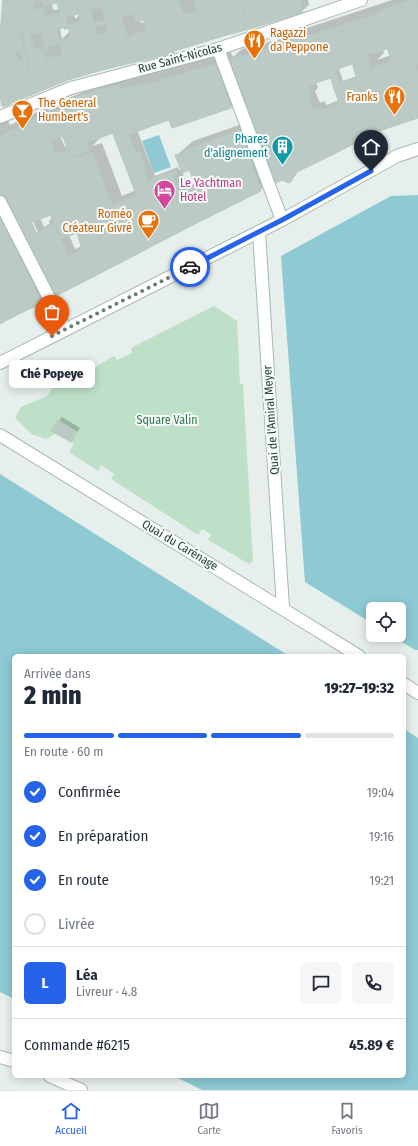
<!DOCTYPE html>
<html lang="fr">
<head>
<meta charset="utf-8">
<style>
	body { margin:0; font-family:"Fira Sans Condensed",sans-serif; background:#f6f6f7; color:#1f2937; height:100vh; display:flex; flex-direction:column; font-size:15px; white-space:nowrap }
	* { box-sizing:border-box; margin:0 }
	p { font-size:13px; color:#747a83 }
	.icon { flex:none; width:22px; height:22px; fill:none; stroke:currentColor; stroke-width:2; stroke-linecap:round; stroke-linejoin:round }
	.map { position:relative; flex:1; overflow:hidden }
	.sheet { position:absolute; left:12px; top:654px; width:394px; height:424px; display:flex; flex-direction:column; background:#fff; border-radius:6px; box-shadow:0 2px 10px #0003 }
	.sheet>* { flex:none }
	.controls { position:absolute; left:366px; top:602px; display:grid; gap:8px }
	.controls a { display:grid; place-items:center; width:40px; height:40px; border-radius:6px; background:#fff; box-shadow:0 2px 10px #0003; font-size:20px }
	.pin { position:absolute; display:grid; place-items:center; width:34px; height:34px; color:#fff; margin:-41px -17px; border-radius:50% 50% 50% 0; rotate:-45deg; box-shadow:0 0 4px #0007 }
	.pin .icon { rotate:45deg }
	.courier { position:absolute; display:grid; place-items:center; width:40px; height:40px; margin:-20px; border:3px solid #2563eb; border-radius:50%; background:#fff; color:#222; box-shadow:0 1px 5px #0007 }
	.bubble { position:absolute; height:28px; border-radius:6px; background:#fff; box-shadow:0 2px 10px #0003; font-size:13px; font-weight:800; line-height:28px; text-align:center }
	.summary em { font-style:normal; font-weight:800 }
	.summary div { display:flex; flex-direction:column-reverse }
	.summary { display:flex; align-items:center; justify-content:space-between; height:68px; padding:0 12px }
	h1 { font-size:26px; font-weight:800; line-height:30px }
	.bar { display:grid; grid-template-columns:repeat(4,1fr); gap:6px 4px; align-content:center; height:48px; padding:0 12px }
	.bar i { height:5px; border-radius:3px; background:#e0e1e3 }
	.bar .selected { background:#2563eb }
	.bar p { grid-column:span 4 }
	.line { display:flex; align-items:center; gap:10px; padding:0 12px; border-top:1px solid #e0e1e3 }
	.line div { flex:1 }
	.round { display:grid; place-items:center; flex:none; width:42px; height:42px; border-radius:6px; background:#f6f6f7 }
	ol { padding:0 12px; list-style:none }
	li { display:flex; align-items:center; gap:12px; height:44px }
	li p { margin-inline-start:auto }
	li .icon { padding:4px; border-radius:50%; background:#2563eb; color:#fff; stroke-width:4 }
	li:last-child { color:#747a83 }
	li i { width:22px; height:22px; border:2px solid #e0e1e3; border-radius:50% }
	.dock { display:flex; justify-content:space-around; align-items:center; height:56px; border-top:1px solid #e0e1e3; background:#fff; font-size:11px; color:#747a83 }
	.dock a { display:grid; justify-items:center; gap:2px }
	.dock .selected { color:#2563eb }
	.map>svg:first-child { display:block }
	.green { fill:#bfe0c8 }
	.water { fill:#8ec9d4 }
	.shadow { fill:#0003; fill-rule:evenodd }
	.building { fill:#bbcac4; stroke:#b8c9c2 }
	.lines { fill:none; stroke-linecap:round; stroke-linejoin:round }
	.pedestrian-casing { stroke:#a8b8b2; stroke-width:14 }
	.minor-casing { stroke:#a8b8b2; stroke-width:14 }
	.pedestrian { stroke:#fff; stroke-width:12 }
	.minor { stroke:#fff; stroke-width:12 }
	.done { stroke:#687f78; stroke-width:4; stroke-dasharray:0 7.2 }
	.route { stroke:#2563eb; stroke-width:5 }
	.labels { text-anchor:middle; stroke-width:4; stroke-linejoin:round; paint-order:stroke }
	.food-label { font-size:12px; fill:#c56008; stroke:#f7fbf9; text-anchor:start }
	.street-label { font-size:12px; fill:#24423a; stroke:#f7fbf9 }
	.culture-label { font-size:12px; fill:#0d838f; stroke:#f7fbf9; text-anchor:end }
	.hotel-label { font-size:12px; fill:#b23c85; stroke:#f7fbf9; text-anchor:start }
	.park-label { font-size:12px; fill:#2d7a4b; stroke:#f7fbf9 }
</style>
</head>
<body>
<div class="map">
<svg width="418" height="1090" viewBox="0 0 418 1090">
	<rect width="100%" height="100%" fill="#e6efeb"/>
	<path class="green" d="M214,306L237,321L240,384H243L253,561L249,564L208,540L211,534L202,529L198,535L111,479L114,474L101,465L98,471L69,452L74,444L56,433L46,439L31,434L15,418L21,407L47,396L65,371L76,370L78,377L114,356L117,360L132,353L131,348Z"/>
	<path class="water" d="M159,135L171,167L154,173L142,141Z
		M418,195V650H415L391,635H399V609H373V624L305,582L281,256L391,196Z
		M0,474L289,656H14V999L0,992Z
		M404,729L418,738V1090H202L174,1076H404Z"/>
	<path class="shadow" d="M4,0H308L309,5L301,12L176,49L174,52L69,78L15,100L0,91V29ZM58,2L60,9L53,10L52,3ZM80,13V15L75,19L74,14ZM145,18V22L141,23L140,20ZM64,27V30L70,28V31L62,39L60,28Z
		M392,0H418V117L376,132L299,170L292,180L271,179L260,190L49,294L41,303L0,323V123L7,119L10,125L48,107L49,111L61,105L68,98L81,93L91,83L230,51L233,57L242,49L296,35L301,30ZM388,47L391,55L377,60L384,53L383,49ZM353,62L357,76L343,81L339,69ZM331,76L339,100L327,105L324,101L320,103L315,91L318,88L316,82ZM242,96L251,121L193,141L176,156L181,169L179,170L178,167L155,176L137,130L170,118L173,127L231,107ZM113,132L136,190L122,196L102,143L92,146L102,136ZM63,134L67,146L65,147L60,136ZM189,169L196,183L188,187L182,172ZM51,213L53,217L49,221L50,223L44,227L40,218ZM31,221H33L40,237L38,238ZM77,232L82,246L75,249L69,235Z
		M62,417L80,428L71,441L59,421Z"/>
	<path class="building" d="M3,0H23L27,18L1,22Z
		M23,0H43L34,2V9L24,11Z
		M43,0H63L68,27L41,32L37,9L44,8L45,16L60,14L57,3L43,6Z
		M63,0H76L79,14L67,17Z
		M76,0H88L90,8L78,10Z
		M88,0H115L124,26L108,31L106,24L94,27L93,23L105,20L102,8L90,10Z
		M115,0H138L144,20L135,22L133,14L120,17Z
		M138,0H153L158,16L144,20Z
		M153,0H169L174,18L160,20Z
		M169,0H178L187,24L200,20L207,41L188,47L174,18Z
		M194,0H207L210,15L199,17Z
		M207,0H221V4L209,8Z
		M221,0H243V11L210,15L209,8L221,4Z
		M243,0H301L302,13L246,30Z
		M409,0H417L418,3V64H416L399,4Z
		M399,4L404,21L400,23L401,27L394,29L396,36L386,39L385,35L383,36L375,13Z
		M90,8L106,69L92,73L78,10Z
		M37,9L41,32L30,35L34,49L44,48L53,86L34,94L20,19L27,18L24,11Z
		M197,11L200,20L187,24L184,15Z
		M243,11L246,30L227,35L222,13Z
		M222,13L227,35L207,41L199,17Z
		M376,14L387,49L367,55L371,68L355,73L342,25Z
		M158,16L174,53L153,58L143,31L146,30L144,20Z
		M174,18L178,26L170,28L167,19Z
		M20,19L21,35L0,41L1,22Z
		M167,19L170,28L178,26L188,47L174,51L160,20Z
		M81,21L92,73L78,77L68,25Z
		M404,21L418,73V118L412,120L383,36L385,35L386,39L396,36L394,29L401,27L400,23Z
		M342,25L352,64L329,72L317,33Z
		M124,26L136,62L106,69L97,35Z
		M56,28L60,44L48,47L49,52L46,53L41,32Z
		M143,31L153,58L136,62L128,37Z
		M317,33L331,78L304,87L288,42Z
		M21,35L26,58L23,59L20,51L15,52L18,61L10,64L16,101L4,107L2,106L0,96V41Z
		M71,38L78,77L68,80L59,41Z
		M288,42L307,96L290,102L271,47Z
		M271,47L284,84L268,90L257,52Z
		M257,52L268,90L258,95L244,55Z
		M62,55L68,80L53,86L47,58Z
		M244,55L258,95L242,101L229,60Z
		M26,58L34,94L16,101L10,64Z
		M392,61L412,120L376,132L355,73Z
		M216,64L231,108L172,128L154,82Z
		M335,70L341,89L335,92L329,72Z
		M356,78L357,82L341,89L340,83Z
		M154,82L169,120L152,126L135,86Z
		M357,82L376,132L355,143L335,92Z
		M284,84L298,123L316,115L332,155L301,170L294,152L264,162L242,101Z
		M119,85L121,89L135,86L152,126L136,132L117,86Z
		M308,85L312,96L308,97L313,109L317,107L320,111L340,103L355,143L332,155L316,115L298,123L290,102L307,96L304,87Z
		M117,86L136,132L129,135L149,185L158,182L159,184L136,194L96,90Z
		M96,90L113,133L86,143L89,151L71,158L53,112L78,101L76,97Z
		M53,112L62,136L51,141L56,154L68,149L78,175L60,181L33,120Z
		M33,120L59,180L51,184L39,156L27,162L12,130Z
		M12,130L51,215L32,222L0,149V136Z
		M240,130L261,191L227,208L208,163L189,170L182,151Z
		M0,149L19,193L2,199L0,195Z
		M139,151L146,169L143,170L136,152Z
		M92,152L112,205L137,195L158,243L122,262L100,210L93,214L72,159Z
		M294,152L301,170L293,174L292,181L289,183L282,180L272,185L264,162Z
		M177,154V156L183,154L189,170L182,173L175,155Z
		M39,156L51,184L59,180L70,204L68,205L77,233L61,239L27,162Z
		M208,163L227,208L193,225L181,193L196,186L189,170Z
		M175,170L177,175L158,182L156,177Z
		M78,175L93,214L88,215L112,267L95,276L82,249L68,205L70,204L60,181Z
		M173,176L193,225L158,243L136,194L159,184L158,182Z
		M156,177L158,182L149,185L147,181Z
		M19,193L28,213L11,218L2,199Z
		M100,210L122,262L112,267L88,215Z
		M28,213L42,248L30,255L11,218Z
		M2,220L15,248L0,255V221Z
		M54,223L68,256L38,270L31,255L42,248L37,233Z
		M15,248L42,303L17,315L0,276V255Z
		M82,249L95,276L50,299L38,270Z
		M0,276L17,315L0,324Z
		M58,420L77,432L71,442L51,431Z"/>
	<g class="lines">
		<defs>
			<path id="pedestrian" d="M218,49L282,220
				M0,117L71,88L218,49L361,0
				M0,202L65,329
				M259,232L283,608
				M0,435L359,656
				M404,684L418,693"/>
			<path id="minor" d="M0,363L282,220L397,156L418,149
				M0,1057L14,1061
				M50,1076L81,1090"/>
		</defs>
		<use href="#pedestrian" class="pedestrian-casing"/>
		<use href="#minor" class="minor-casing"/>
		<use href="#pedestrian" class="pedestrian"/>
		<use href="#minor" class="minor"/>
	</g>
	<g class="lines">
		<path class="done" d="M52,336L190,267"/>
		<path class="route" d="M190,267L282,220L371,171"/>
	</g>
	<defs>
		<symbol id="restaurant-pin" viewBox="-11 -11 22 30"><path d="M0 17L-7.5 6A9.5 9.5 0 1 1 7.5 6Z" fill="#e8710a" stroke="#f7fbf9"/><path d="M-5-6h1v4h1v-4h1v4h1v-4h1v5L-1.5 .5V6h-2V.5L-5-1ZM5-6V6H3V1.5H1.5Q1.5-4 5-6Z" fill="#fff"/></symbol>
		<symbol id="bar-pin" viewBox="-11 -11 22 30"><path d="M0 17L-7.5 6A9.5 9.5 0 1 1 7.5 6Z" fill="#e8710a" stroke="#f7fbf9"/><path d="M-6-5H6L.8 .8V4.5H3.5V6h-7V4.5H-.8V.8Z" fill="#fff"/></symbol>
		<symbol id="building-pin" viewBox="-11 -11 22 30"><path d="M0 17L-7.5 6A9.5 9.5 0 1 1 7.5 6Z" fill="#0f9aa8" stroke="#f7fbf9"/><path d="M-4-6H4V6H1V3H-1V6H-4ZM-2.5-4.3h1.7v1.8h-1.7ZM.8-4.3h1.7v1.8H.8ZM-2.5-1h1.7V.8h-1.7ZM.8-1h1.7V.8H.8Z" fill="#fff"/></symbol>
		<symbol id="hotel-pin" viewBox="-11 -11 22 30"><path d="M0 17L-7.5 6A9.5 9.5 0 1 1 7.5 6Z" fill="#d1479c" stroke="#f7fbf9"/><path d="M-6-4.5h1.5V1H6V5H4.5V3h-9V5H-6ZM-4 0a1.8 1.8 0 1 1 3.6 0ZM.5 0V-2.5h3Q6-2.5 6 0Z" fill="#fff"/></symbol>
		<symbol id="cafe-pin" viewBox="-11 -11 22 30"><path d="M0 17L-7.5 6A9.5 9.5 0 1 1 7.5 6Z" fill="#e8710a" stroke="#f7fbf9"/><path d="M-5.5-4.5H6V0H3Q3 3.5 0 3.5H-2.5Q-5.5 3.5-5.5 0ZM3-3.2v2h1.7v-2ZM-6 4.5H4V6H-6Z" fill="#fff"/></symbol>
	</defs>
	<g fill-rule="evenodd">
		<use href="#restaurant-pin" x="242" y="28" width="25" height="34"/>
		<use href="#restaurant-pin" x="382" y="84" width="25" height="34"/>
		<use href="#bar-pin" x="10" y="98" width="25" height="34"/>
		<use href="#building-pin" x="270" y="134" width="25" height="34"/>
		<use href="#hotel-pin" x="152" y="178" width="25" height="34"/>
		<use href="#cafe-pin" x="136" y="208" width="25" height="34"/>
	</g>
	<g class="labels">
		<g class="food-label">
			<text x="270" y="37">Ragazzi<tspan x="270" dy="14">da Peppone</tspan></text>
			<text x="378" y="101" text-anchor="end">Franks</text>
			<text x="38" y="107">The General<tspan x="38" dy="14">Humbert's</tspan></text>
			<text x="132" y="218" text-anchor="end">Roméo<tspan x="132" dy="14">Créateur Givré</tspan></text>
		</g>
		<g class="street-label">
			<text transform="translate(180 58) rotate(-15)" y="4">Rue Saint-Nicolas</text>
			<text transform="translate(271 420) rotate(-94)" y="4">Quai de l'Amiral Meyer</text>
			<text transform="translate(180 545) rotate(31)" y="4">Quai du Carénage</text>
		</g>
		<g class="culture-label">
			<text x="268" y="143">Phares<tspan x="268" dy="14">d'alignement</tspan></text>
		</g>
		<g class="hotel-label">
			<text x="180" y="187">Le Yachtman<tspan x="180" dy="14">Hotel</tspan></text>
		</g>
		<g class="park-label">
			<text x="167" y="424">Square Valin</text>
		</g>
	</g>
</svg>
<div class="controls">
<a><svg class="icon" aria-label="locate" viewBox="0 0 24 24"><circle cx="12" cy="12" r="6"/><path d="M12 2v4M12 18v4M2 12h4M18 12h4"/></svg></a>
</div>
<div class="pin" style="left:52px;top:336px;background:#ea580c"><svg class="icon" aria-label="bag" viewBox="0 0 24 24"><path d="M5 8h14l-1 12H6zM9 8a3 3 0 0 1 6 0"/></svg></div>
<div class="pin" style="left:371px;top:171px;background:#1f2937"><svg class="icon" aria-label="home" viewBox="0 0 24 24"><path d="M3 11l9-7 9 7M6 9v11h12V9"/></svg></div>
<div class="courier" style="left:190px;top:267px"><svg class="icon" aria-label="car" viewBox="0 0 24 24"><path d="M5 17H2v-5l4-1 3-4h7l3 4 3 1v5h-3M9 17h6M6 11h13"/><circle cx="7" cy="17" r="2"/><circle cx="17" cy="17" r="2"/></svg></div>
<div class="bubble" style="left:9px;top:360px;width:86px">Ché Popeye</div>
<section class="sheet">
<div class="summary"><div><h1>2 min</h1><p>Arrivée dans</p></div><em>19:27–19:32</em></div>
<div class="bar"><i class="selected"></i><i class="selected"></i><i class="selected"></i><i></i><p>En route · 60 m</p></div>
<ol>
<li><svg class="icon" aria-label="check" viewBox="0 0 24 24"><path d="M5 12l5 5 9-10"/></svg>Confirmée<p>19:04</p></li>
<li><svg class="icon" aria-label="check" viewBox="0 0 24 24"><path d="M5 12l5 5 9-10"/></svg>En préparation<p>19:16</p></li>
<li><svg class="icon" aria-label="check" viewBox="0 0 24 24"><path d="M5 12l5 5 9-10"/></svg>En route<p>19:21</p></li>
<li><i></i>Livrée</li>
</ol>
<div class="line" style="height:72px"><b class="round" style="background:#2563eb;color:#fff">L</b><div><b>Léa</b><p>Livreur · 4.8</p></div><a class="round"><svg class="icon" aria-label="chat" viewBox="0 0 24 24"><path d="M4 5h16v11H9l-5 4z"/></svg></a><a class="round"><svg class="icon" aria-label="phone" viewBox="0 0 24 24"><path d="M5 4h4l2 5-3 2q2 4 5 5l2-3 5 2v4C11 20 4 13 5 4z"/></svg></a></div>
<div class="line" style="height:52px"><div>Commande #6215</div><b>45.89 €</b></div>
</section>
</div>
<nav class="dock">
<a class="selected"><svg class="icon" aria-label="home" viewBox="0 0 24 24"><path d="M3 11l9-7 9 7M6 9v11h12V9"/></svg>Accueil</a>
<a><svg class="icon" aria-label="map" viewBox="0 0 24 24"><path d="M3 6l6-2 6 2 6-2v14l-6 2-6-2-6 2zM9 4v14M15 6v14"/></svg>Carte</a>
<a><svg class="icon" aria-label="saved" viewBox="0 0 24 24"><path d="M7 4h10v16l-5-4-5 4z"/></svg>Favoris</a>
</nav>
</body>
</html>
